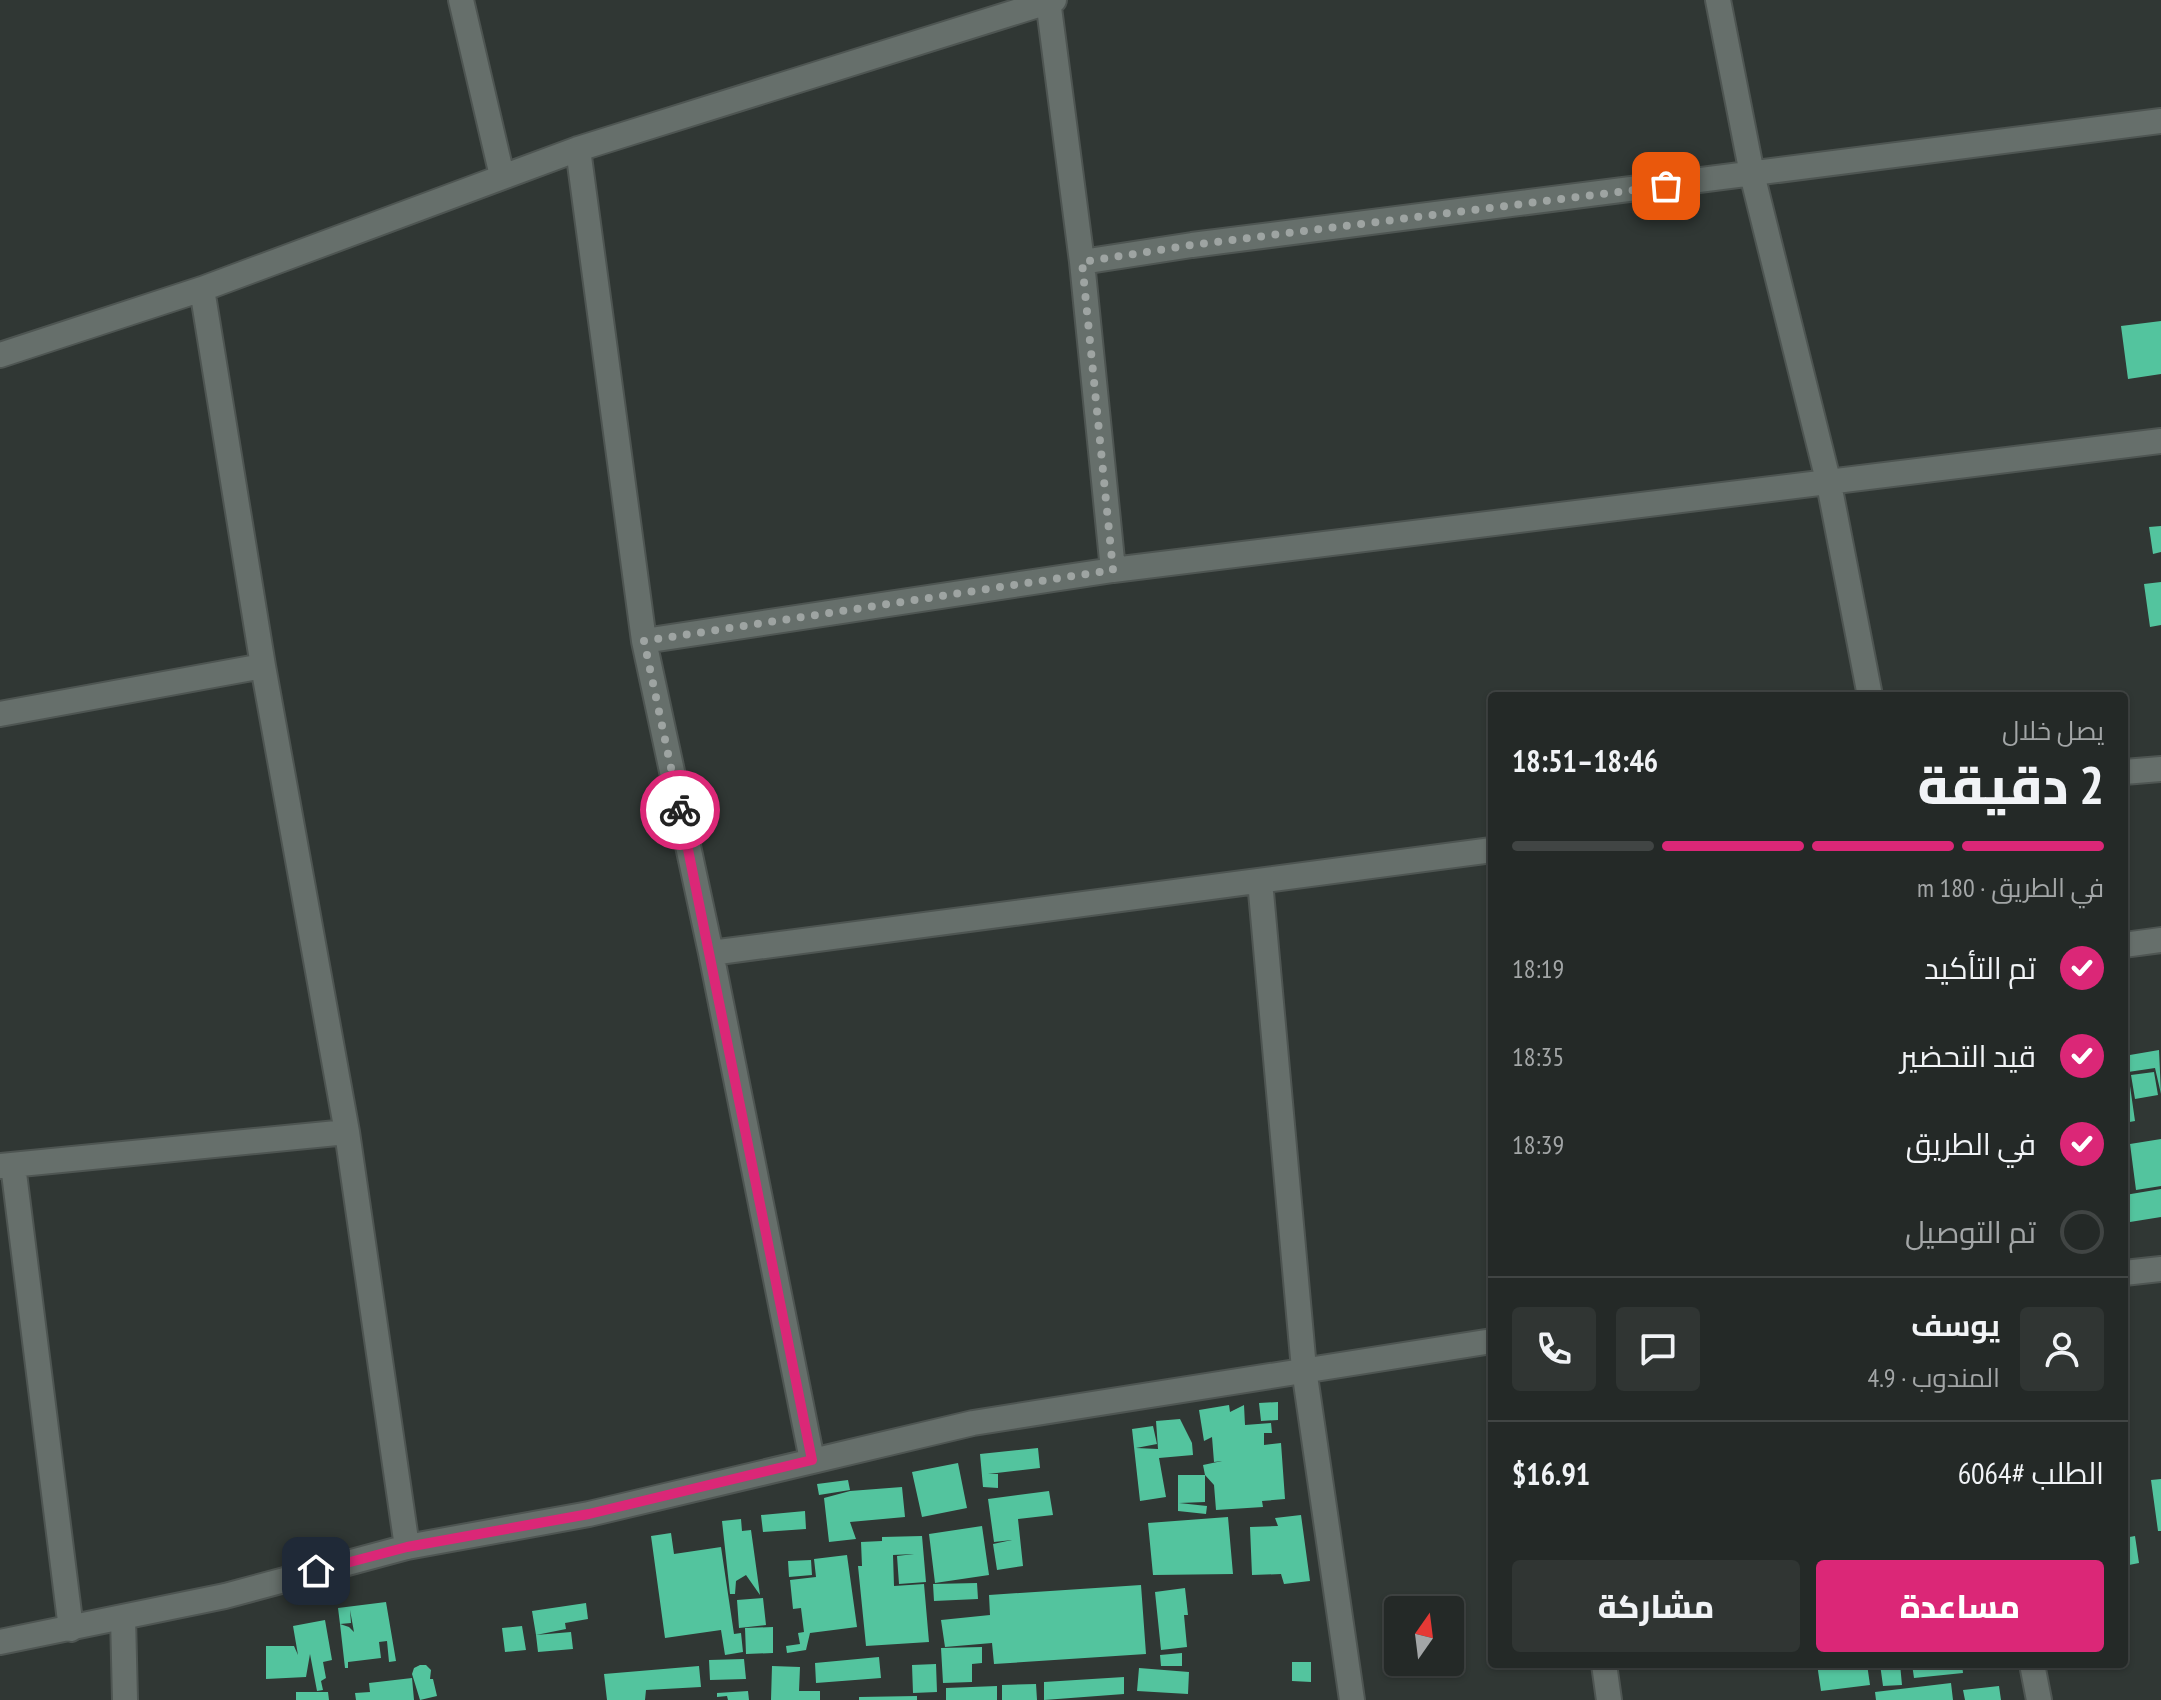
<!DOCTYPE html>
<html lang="ar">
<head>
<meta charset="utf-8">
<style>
	body { margin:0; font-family:"PT Sans Narrow",Cairo,sans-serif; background:#303533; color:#f1f3f6; direction:rtl; height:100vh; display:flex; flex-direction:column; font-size:30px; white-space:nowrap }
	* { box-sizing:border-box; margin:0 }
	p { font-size:26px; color:#a3a6a7 }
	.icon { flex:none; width:44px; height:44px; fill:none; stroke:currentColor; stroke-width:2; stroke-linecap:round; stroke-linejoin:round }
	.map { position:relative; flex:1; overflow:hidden; direction:ltr }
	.details { position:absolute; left:1488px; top:692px; width:640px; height:976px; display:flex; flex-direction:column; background:#242927; border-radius:8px; box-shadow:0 2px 6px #0004,0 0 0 2px #414544; direction:rtl }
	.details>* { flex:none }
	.needle { width:52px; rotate:14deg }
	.tools { position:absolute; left:1384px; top:1596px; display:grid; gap:16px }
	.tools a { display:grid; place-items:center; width:80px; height:80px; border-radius:8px; background:#242927; box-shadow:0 2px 6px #0004,0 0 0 2px #414544; font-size:40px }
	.pin { position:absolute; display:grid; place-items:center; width:68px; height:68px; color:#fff; margin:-34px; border-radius:16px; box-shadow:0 4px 12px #0006 }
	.courier { position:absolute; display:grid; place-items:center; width:80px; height:80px; margin:-40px; border:6px solid #db2777; border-radius:50%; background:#fff; color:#222; box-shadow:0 2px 10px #0007 }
	.head em { font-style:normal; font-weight:800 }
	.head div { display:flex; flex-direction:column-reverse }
	.head { display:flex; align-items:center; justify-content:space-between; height:136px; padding:0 24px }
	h1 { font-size:52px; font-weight:800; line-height:60px }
	.bar { display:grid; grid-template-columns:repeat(4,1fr); gap:12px 8px; align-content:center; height:96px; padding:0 24px }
	.bar i { height:10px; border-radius:6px; background:#414544 }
	.bar .active { background:#db2777 }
	.bar p { grid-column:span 4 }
	.line { display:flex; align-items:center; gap:20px; padding:0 24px; border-top:2px solid #414544 }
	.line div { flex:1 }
	.round { display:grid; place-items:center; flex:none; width:84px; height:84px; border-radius:8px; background:#303533 }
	ol { padding:0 24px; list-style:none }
	li { display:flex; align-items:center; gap:24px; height:88px }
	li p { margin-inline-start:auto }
	li .icon { padding:8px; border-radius:50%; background:#db2777; color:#fff; stroke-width:4 }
	li:last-child { color:#a3a6a7 }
	li i { width:44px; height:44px; border:4px solid #414544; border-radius:50% }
	.primary-button { display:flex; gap:16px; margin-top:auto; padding:16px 24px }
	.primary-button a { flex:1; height:92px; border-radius:8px; background:#db2777; color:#fff; font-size:32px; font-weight:800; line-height:92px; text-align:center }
	.primary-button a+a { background:#303533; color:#f1f3f6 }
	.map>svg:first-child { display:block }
	.building { fill:#53c49e }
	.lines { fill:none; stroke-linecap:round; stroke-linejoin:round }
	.minor-casing { stroke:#4e5552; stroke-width:28 }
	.minor { stroke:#666f6b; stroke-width:24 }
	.done { stroke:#9ea4a2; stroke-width:8; stroke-dasharray:0 14.4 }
	.route { stroke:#db2777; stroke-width:10 }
</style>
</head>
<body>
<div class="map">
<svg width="2161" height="1700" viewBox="0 0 2161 1700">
	<rect width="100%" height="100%" fill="#303734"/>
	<path class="building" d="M2161,321V374L2128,379L2121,326Z
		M2161,526V552L2153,554L2149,527Z
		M2161,582V625L2150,627L2144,584Z
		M2159,1050L2161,1094L2155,1068L2128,1072L2135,1121L2124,1123V1056Z
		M2154,1072L2158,1095L2135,1099L2131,1075Z
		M2161,1139V1186L2136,1190L2130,1144Z
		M2161,1189V1217L2130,1222L2125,1195Z
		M1278,1402V1420L1261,1421L1259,1403Z
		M1229,1405L1230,1412L1244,1405L1245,1425L1271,1423L1272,1433H1264V1445L1281,1443L1285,1499L1262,1501L1263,1507L1216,1510L1214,1485L1205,1475L1203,1465L1222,1461L1214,1462L1212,1437L1204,1441L1199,1410Z
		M1180,1419L1192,1443L1193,1455L1159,1458L1166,1497L1140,1501L1132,1429L1153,1426L1157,1444L1136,1448L1158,1449L1156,1421Z
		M1038,1448L1040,1468L988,1474H998V1488L983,1487L980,1454Z
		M958,1463L967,1508L922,1517L912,1472Z
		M1178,1475H1205V1502L1179,1503L1207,1506L1206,1514L1178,1511Z
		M2161,1479V1531H2158L2151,1480Z
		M848,1480L850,1490L819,1495L817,1484Z
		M902,1487L905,1517L850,1522L856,1539L829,1542L824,1498L850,1491Z
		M1049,1491L1053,1515L1018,1519L1023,1566L997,1570L993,1544L1012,1540L994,1542L988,1499Z
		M805,1511L806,1529L763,1532L761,1515Z
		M1301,1515L1310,1581L1284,1584L1281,1574L1252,1575L1250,1527L1278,1526L1275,1518Z
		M1228,1517L1233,1574L1153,1575L1148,1523Z
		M741,1519L742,1531L751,1530L760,1595L746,1575L736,1581L735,1594H730L722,1521Z
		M982,1526L989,1575L935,1583L929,1534Z
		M671,1533L674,1554L721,1547L734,1634L741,1633L743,1652L725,1655L721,1630L665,1638L651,1536Z
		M922,1536L926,1582L899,1584L897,1556L914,1554L893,1555L894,1586L924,1584L929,1642L866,1646L858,1566H862L861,1542L882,1541V1537Z
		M2135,1536L2139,1563L2124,1566V1538Z
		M847,1555L857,1627L810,1633L806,1650L787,1653L786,1646L800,1644L798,1633L804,1632L801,1608L793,1609L790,1580L816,1577L814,1559Z
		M811,1560L812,1575L789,1577L788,1561Z
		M977,1583L978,1599L934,1601L933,1584Z
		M1141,1585L1146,1654L994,1664L992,1643L945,1647L941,1620L990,1615L989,1595Z
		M1185,1588L1188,1615H1184L1187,1647L1161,1650L1155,1592Z
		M763,1598L766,1625L739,1628L737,1600Z
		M386,1602L396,1661L389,1662L387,1641L379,1642L381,1658L348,1662V1668H345L340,1624L349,1627L354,1632L350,1610L351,1623L340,1624L338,1608Z
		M586,1603L588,1619L565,1623L566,1629L536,1635L532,1611Z
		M325,1620L332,1660L323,1662L326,1678L321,1681L323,1690L317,1691L310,1654L306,1677L266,1679V1646H294L298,1655L293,1626Z
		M522,1626L526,1650L505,1652L502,1628Z
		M773,1627V1653L746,1654L745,1628Z
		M571,1632L573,1649L538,1652L536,1635Z
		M982,1647V1663L972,1664V1682L943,1683L941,1648Z
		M1182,1653V1666H1161L1160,1655Z
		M879,1657L881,1678L816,1683L815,1663Z
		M744,1659L746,1679L710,1680L709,1660Z
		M1292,1662H1311V1682L1292,1681Z
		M936,1664L937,1692L913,1693L912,1665Z
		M1817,1664H1867L1870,1685L1821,1691Z
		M1880,1664H1900L1902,1685L1883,1686Z
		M1912,1664H1962L1963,1673L1914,1678Z
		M420,1665H426L431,1670L430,1679H433L437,1696L420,1700L412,1674L414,1668Z
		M699,1666L701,1687L646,1690L645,1700H607L604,1674Z
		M772,1666L800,1667L799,1691H820V1700H771Z
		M1139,1668L1189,1672L1188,1694L1137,1691Z
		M1124,1677V1694L1044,1700V1682Z
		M412,1678L414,1700H356L355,1693L370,1692L369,1683Z
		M1951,1683L1953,1700H1876L1875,1692Z
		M1036,1684L1037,1700H1002V1685Z
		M997,1686V1700H946V1688Z
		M1999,1686L2001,1700H1965L1963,1690Z
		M748,1691L749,1700H728L727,1696L717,1697V1693Z
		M296,1692H328L329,1700H296Z
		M917,1696V1700H859V1697Z"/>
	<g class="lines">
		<defs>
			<path id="minor" d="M461,0L502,176
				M1048,0L1082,262L1192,245L2161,121
				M1718,0L1752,174L1829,484L1870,696
				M578,149L644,641L711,953L812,1460
				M1082,262L1113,570
				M202,289L263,666L347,1132L407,1547
				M0,355L202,289L578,149L1054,0
				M644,641L1113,570L2161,441
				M0,714L263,666
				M2124,772L2161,769
				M1260,881L1304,1369L1352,1700
				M2124,945L2161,940
				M711,953L1492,850
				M13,1165L71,1629
				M0,1166L347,1132
				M2124,1273L2161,1269
				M123,1617L125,1700
				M0,1642L225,1596L407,1547L589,1514L973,1423L1492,1341
				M1604,1664L1609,1700
				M2032,1664L2039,1700"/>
		</defs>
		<use href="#minor" class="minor-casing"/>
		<use href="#minor" class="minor"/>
	</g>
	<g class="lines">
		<path class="done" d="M680,810L644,641L1113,570L1082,262L1192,245L1666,186"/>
		<path class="route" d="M316,1571L407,1547L589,1514L812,1460L680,810"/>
	</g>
</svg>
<div class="tools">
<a><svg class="needle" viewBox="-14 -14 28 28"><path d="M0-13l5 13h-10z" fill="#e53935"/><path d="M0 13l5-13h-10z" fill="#a3a6a7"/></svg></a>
</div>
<div class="pin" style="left:1666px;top:186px;background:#ea580c"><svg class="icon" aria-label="bag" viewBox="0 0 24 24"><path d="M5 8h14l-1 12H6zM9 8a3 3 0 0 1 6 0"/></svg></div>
<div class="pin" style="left:316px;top:1571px;background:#1f2937"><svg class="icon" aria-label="home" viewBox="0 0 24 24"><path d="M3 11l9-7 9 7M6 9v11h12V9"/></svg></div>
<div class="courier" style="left:680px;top:810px"><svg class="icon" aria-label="bike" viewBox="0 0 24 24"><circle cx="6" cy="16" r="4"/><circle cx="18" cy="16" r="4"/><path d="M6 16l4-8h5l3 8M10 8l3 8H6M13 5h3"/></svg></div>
<section class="details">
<div class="head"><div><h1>2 دقيقة</h1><p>يصل خلال</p></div><em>18:46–18:51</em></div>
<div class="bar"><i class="active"></i><i class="active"></i><i class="active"></i><i></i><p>في الطريق · 180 m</p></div>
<ol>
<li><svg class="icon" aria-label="check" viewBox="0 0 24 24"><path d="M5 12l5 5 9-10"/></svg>تم التأكيد<p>18:19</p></li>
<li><svg class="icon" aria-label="check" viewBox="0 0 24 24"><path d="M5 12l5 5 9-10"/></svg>قيد التحضير<p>18:35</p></li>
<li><svg class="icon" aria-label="check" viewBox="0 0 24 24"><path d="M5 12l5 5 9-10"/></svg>في الطريق<p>18:39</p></li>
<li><i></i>تم التوصيل</li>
</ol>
<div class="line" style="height:144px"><a class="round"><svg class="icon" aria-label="person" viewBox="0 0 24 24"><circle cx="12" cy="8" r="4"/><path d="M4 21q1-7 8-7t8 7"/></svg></a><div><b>يوسف</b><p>المندوب · 4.9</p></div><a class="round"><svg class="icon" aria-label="chat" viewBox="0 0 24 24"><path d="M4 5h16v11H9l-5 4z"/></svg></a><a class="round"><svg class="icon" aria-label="phone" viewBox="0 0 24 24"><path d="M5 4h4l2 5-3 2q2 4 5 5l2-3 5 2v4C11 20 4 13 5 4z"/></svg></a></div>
<div class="line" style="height:104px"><div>الطلب #6064</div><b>$16.91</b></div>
<div class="primary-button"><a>مساعدة</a><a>مشاركة</a></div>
</section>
</div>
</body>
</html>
